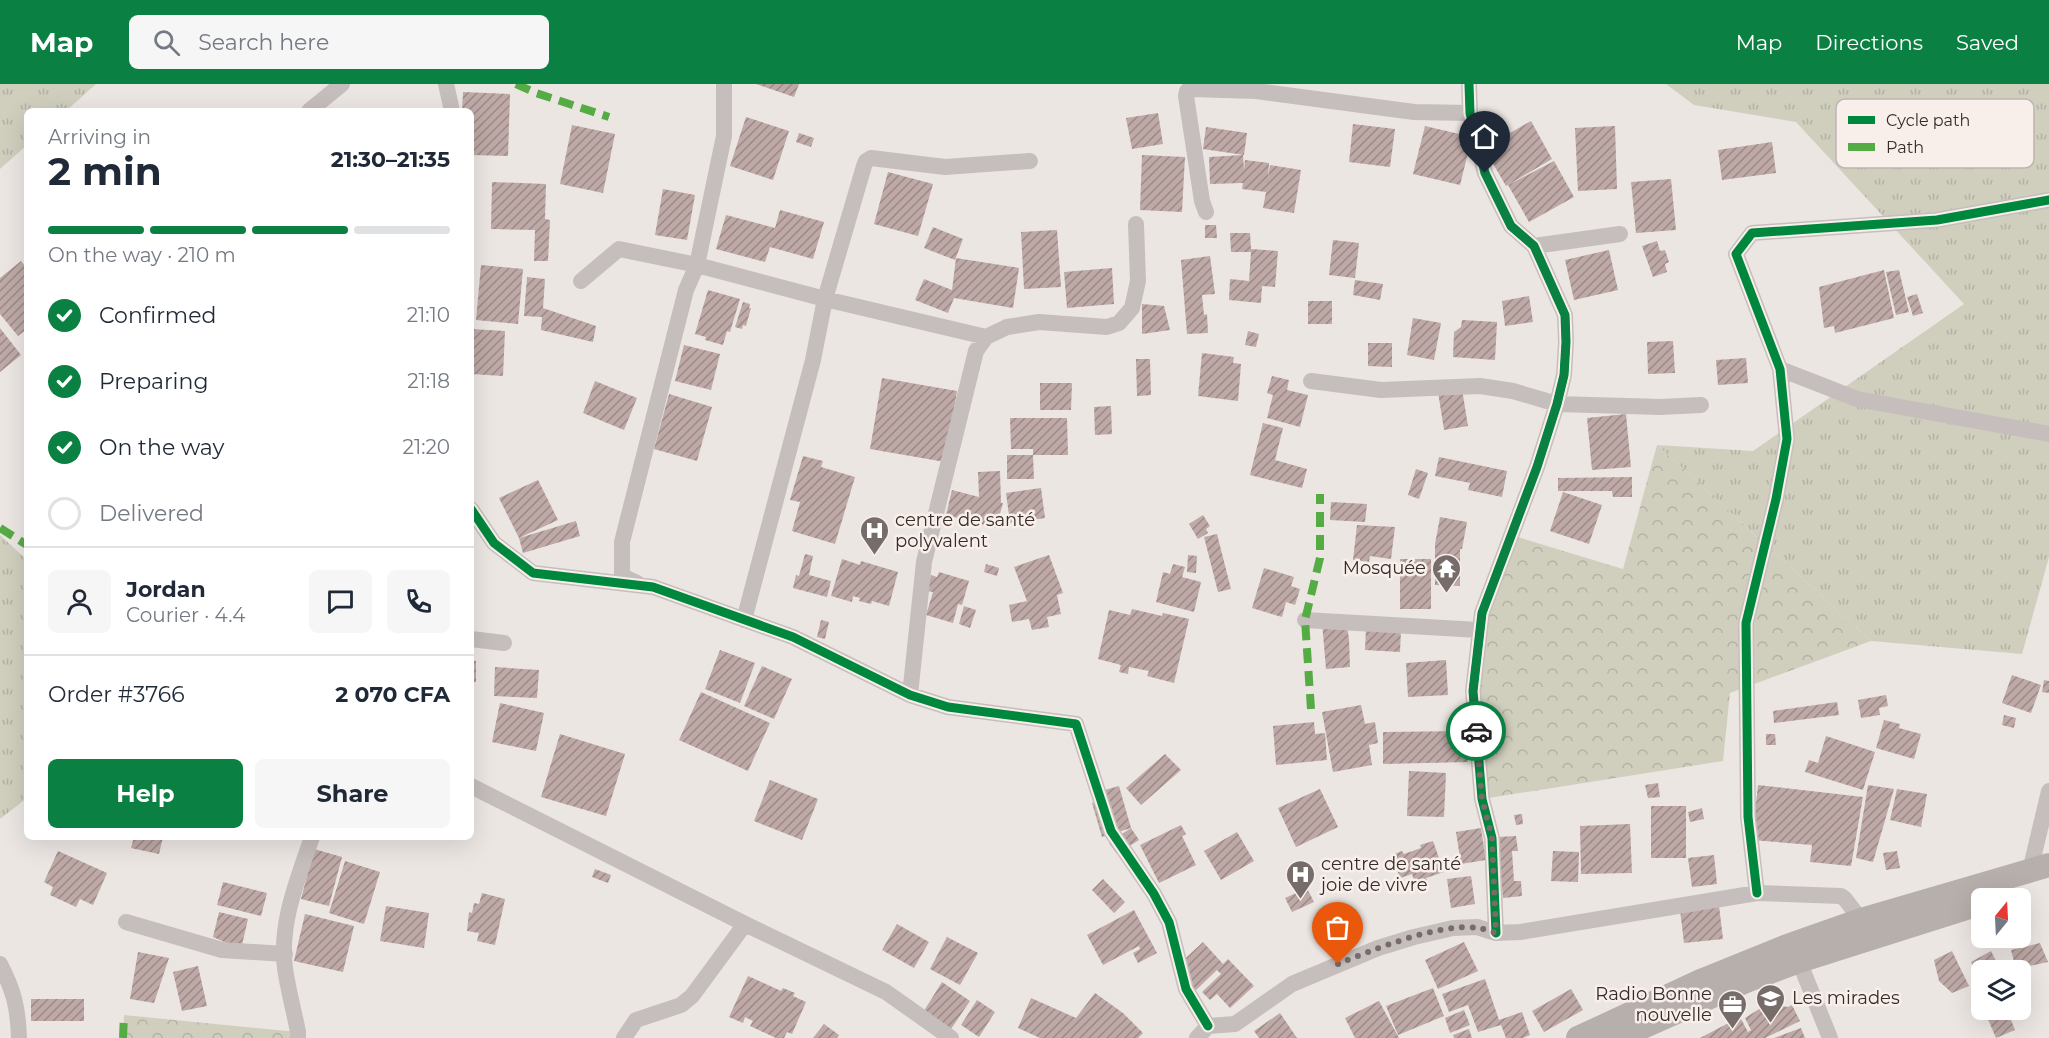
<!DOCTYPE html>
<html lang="en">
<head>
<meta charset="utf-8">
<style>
	body { margin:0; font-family:Montserrat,sans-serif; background:#f6f6f7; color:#1f2937; height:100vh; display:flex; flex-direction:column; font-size:22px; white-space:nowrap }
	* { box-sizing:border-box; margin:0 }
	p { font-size:20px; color:#747a83 }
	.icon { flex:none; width:33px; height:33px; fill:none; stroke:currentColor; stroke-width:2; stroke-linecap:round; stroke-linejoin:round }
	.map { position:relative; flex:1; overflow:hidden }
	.sheet { position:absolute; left:24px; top:24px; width:450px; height:732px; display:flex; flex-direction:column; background:#fff; border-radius:9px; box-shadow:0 6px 24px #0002 }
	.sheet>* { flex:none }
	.needle { width:39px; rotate:18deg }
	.fabs { position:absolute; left:1971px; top:804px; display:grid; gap:12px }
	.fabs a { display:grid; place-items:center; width:60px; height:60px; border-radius:9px; background:#fff; box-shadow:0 6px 24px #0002; font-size:30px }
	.pin { position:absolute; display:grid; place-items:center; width:51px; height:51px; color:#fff; margin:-62px -26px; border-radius:50% 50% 50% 0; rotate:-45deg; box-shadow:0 0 6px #0007 }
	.pin .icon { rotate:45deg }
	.courier { position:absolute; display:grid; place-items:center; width:60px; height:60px; margin:-30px; border:4px solid #0b8043; border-radius:50%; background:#fff; color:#222; box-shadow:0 2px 8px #0007 }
	.overview em { font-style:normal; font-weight:700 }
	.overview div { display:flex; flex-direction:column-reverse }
	.overview { display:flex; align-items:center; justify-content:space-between; height:102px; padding:0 24px }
	h1 { font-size:39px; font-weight:700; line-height:45px }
	.bar { display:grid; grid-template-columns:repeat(4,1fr); gap:9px 6px; align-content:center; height:72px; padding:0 24px }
	.bar i { height:8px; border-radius:4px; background:#e0e1e3 }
	.bar .current { background:#0b8043 }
	.bar p { grid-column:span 4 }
	.line { display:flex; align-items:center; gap:15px; padding:0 24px; border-top:2px solid #e0e1e3 }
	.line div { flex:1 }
	.round { display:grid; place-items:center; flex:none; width:63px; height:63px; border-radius:9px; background:#f6f6f7 }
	ol { padding:0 24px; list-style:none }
	li { display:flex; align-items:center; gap:18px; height:66px }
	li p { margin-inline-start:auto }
	li .icon { padding:6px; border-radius:50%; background:#0b8043; color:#fff; stroke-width:4 }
	li:last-child { color:#747a83 }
	li i { width:33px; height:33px; border:3px solid #e0e1e3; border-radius:50% }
	.primary-button { display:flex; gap:12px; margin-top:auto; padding:12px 24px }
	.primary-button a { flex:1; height:69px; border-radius:9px; background:#0b8043; color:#fff; font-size:24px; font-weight:700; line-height:69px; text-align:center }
	.primary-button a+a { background:#f6f6f7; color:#1f2937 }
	header { display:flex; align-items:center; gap:36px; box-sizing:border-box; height:84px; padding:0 30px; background:#0b8043; color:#fff }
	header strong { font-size:28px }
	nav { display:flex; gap:33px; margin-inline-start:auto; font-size:21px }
	.search { width:420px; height:54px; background:#f6f6f7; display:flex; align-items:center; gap:15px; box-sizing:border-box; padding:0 21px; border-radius:9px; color:#747a83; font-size:22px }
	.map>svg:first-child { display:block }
	.grass { fill:url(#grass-tufts) }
	.forest { fill:url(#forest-crowns) }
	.building { fill:url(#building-hatch) }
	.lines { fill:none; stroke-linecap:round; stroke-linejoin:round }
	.street { stroke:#c5bebc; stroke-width:16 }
	.secondary { stroke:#b6afac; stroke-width:24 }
	.quiet { stroke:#55ab44; stroke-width:8; stroke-dasharray:15 8; stroke-linecap:butt }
	.cycleway-casing { stroke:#f8efeb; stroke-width:13 }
	.cycleway { stroke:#00873e; stroke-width:9 }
	.done { stroke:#766d6b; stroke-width:6; stroke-dasharray:0 10.8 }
	.route { stroke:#0b8043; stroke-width:8 }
	.labels { text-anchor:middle; stroke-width:5; stroke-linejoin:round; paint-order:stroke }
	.poi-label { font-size:18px; fill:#362c2a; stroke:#f8efeb; text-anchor:start }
	.key { fill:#f8efeb; stroke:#beb4b1; stroke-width:1.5 }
	.key-label { font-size:16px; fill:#362c2a }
</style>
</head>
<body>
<header>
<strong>Map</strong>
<div class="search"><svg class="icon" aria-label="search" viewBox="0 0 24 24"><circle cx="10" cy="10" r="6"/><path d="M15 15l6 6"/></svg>Search here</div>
<nav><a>Map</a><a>Directions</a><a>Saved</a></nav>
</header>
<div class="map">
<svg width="2049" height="954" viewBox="0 0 2049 954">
	<defs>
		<pattern id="grass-tufts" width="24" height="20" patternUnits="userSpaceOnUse" patternTransform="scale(1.5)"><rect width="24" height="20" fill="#d0cfbe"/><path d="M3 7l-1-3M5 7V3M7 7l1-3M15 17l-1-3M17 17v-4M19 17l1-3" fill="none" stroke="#b3b2a3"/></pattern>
		<pattern id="forest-crowns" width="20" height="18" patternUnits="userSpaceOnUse" patternTransform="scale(1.5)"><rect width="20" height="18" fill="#d0cfbe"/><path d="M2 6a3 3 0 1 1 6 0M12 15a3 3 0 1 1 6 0" fill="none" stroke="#b3b2a3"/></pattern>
		<pattern id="building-hatch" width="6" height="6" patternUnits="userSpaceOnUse" patternTransform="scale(1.5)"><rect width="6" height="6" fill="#bea9a6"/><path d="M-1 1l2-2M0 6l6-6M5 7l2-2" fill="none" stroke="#9b8a87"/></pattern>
	</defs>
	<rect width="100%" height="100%" fill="#ece6e3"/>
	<path class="grass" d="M0,0H96L66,27H27V61L0,85Z
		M1666,0H2049V473L2022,570L1871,557L1657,361L1753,367L1964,220L1796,38L1694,21Z
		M0,451L27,476V714L0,735Z"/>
	<path class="forest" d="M1657,361L1871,557L1730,609L1723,677L1482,715L1478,553L1511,451L1623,485Z
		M124,931L298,948V954H123Z"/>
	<path class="building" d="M756,0H799L794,13Z
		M463,8L510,10L508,72L471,71V27H462Z
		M1158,29L1163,60L1132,65L1126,34Z
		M746,33L789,47L773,96L730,82Z
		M1531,37L1552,75L1506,102L1484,64Z
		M1353,40L1395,45L1390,83L1349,78Z
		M572,41L615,50L603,109L560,100Z
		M1425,42L1472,53L1460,101L1413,90Z
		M1615,42L1617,105L1578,107L1575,44Z
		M1206,43L1247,49L1244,71L1203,65Z
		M799,49L814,54L811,63L796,58Z
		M1772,58L1776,89L1722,96L1718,66Z
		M1142,71L1185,73L1182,128L1140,126Z
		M1243,71L1244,86L1245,76L1269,79L1268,94L1270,81L1301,86L1294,129L1263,124L1266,108L1242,105L1243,99L1210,100L1209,73Z
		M1554,77L1574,113L1529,138L1508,101Z
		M888,88L933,100L918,152L874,140Z
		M1671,95L1676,146L1636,149L1631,98Z
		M492,98L546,100L545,135L550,136L548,177H534L535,146L491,145Z
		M663,105L695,111L687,156L655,151Z
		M780,126L824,138L813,175L770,163L765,178L716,165L726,131L775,144Z
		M1205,141H1216L1217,154H1205Z
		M933,143L963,155L955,176L924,164Z
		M1057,146L1061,203L1024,205L1021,148Z
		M1230,149H1250L1251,165L1278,167L1275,203L1262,202L1261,219L1229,216L1230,195L1249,197L1251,168H1231Z
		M1333,156L1359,159L1355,194L1329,191Z
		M1657,157L1660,167L1665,166L1669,178L1665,180L1667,188L1653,193L1642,162Z
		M1609,166L1618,206L1574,216L1565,176Z
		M1210,172L1215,210L1202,211L1204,231L1207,230L1208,249L1187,250L1181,176Z
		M956,174L1019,184L1013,224L954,214L948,229L915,216L924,195L952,206Z
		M21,177L27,184V245L18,252L0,230V194Z
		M481,181L523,185L518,240L476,236Z
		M1112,184L1114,220L1067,224L1064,188Z
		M1884,186L1894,234L1835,249L1834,242L1824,244L1819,203Z
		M1899,186L1909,228L1896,231L1886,188Z
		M527,193L545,195L543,224L596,242L593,258L541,246L542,233L524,232Z
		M1355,196L1383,200L1380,216L1353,211Z
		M708,206L740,215L730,248L727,247L723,261L705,256L706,253L695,250Z
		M1917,210L1923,229L1913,232L1907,213Z
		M1529,212L1533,238L1505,242L1502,217Z
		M1308,217H1332V240H1308Z
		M743,218L750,220L749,224H751L746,242L743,241L742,245L735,243Z
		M1142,220L1164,222L1170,246L1142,250Z
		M1413,234L1441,239L1434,276L1407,271Z
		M1462,236L1497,238L1495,276L1453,273L1454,248L1461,243Z
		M0,244L21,271L0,288Z
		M471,245L505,247L503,292L471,290Z
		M1248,247L1259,250L1256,263L1245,261Z
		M1673,257L1675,289L1648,290L1647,258Z
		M1368,259H1392V283L1368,282Z
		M684,261L720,270L711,306L675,297Z
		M1202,269L1234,273L1233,279L1241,280L1238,317L1198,312Z
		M1746,274L1748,299L1718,301L1716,276Z
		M1136,275H1150L1151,311L1137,312Z
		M1272,292L1289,296L1287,306L1308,311L1300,343L1267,334L1273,311L1267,309Z
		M882,294L957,307L945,378L870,365Z
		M595,297L637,314L624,346L583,329Z
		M1040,299H1072L1071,326H1040Z
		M1462,305L1468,342L1444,346L1438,308Z
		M669,310L712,323L697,377L654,365Z
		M1111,322L1112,350L1095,351L1094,323Z
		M1626,330L1631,383L1592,386L1587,334Z
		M1010,334H1067L1068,371H1033L1034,395H1007V371H1033V365H1011Z
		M1263,339L1283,344L1275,376L1307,385L1302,404L1250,391Z
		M803,372L823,377L821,383L855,393L835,460L792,447L800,418L790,416Z
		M1439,373L1507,387L1502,413L1468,406L1470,399L1435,392Z
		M1416,385L1428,389L1419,415L1408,411Z
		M1000,387L1001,419H1003L996,444L946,431L952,406L979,413L978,388Z
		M1632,393V413H1613L1612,407H1558V394Z
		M538,396L558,436L519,454L499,414Z
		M1041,404L1045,434L1010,439L1006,409Z
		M1563,408L1602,421L1589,460L1550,447Z
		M1331,418L1367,420L1365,438L1330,436Z
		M1203,431L1210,442L1206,445L1208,449L1198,455L1189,440Z
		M1440,433L1467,438L1462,465H1460V502L1435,501V460Z
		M576,437L580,452L523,469L519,454Z
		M1357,441L1395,443L1391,475L1370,472L1369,478L1353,476Z
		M1217,450L1231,505L1218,508L1204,453Z
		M805,470L813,472L809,491L831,497L827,513L793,504L796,491L799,492Z
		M1049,471L1063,509L1057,511L1061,530L1047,533L1049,543L1032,546L1029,535L1012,538L1009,521L1027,517L1014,483Z
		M1188,471L1197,472L1196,489L1187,488Z
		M842,475L860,481L861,477L898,488L889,522L872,517L871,520L859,517L860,514L853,512L852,518L831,512Z
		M1400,475H1431V525H1400Z
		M986,480L999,484L997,492L984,488Z
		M1173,480L1185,483L1182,493L1201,498L1194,528L1156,518L1163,488L1170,490Z
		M1264,484L1294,493L1291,502L1300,505L1295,521L1286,518L1282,533L1252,524Z
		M939,488L969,497L962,521L958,520L953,539L926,531L933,508L927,507L931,491L937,493Z
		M964,522L976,526L970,544L959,540Z
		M1132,525L1162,532L1163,529L1189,535L1174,599L1147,592L1149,587L1129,583L1128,590L1119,588L1121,581L1098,575L1109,526L1130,531Z
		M821,536L829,538L825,555L817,553Z
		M1346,537L1349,555L1350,583L1326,585L1322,538Z
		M1366,544L1401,546L1400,568L1365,566Z
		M720,566L755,579L740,619L705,605Z
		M471,576L476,577V598H471Z
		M1446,576L1448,611L1408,613L1406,579Z
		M762,582L792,595L774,635L744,622Z
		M495,583L539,586L537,614L494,612Z
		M2012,591L2041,601L2031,629L2002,619Z
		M2044,596L2049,597V609L2042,608Z
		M701,608L770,639L748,687L679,656Z
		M1886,611L1888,622L1879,624L1880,631L1861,634L1858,616Z
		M1837,618L1839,631L1774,639L1773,627Z
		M500,619L544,629L536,667L492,658Z
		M1361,621L1365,640L1375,638L1378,659L1369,661L1372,681L1333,688L1322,628Z
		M2004,631L2016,634L2014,644L2002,641Z
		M1884,636L1900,640L1899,644L1921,650L1914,675L1876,664Z
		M1314,638L1315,650L1325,649L1327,676L1276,681L1273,642Z
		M1468,647V678L1383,680V648Z
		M560,650L625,670L606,732L541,713Z
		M1766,650H1775L1776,661H1766Z
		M1826,652L1875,668L1863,706L1805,688L1809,676L1818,679Z
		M1165,670L1181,686L1141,721L1126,704Z
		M1409,687L1446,689L1444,733L1407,732Z
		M770,696L818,715L802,756L754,737Z
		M1658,699L1660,713L1648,714L1645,701Z
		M1758,701L1863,713L1851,782L1810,778L1812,761L1752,756Z
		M1868,701L1894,705L1873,778L1856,774Z
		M1119,702L1131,744L1102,753L1092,719L1103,715L1101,707Z
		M1320,705L1338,743L1296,763L1278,724Z
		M1897,705L1927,710L1921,743L1890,736Z
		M1651,722H1686V774H1651Z
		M1702,724L1704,735L1690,738L1688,728Z
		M1522,730L1523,740L1516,741L1514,731Z
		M1630,740L1632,789L1581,790L1580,742Z
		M1181,741L1186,750L1182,752L1196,781L1159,799L1140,761Z
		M1131,744L1139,756L1117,770L1109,759Z
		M1481,744L1486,776L1461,780L1456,748Z
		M1237,748L1254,777L1221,796L1204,767Z
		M1516,752L1518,767H1512L1514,797H1521L1522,812L1503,814L1497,753Z
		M134,753H163L159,770L131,764Z
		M1433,757L1444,788L1426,794L1428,799L1416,803L1412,790L1400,794L1392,771L1402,767L1404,770L1421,764L1420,761Z
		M314,765L342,773L329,822L301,815Z
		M58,767L107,789L93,821L80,815L76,823L50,811L53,803L44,798Z
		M1553,767L1579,768L1578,798L1551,797Z
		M1897,767L1900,784L1886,786L1883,769Z
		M1714,771L1717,800L1692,803L1688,774Z
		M345,777L380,788L364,840L329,829Z
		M595,785L611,791L608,799L592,793Z
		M1471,792L1475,820L1451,824L1447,795Z
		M1103,795L1125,818L1114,829L1092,806Z
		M223,798L267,809L261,832L217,821Z
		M1307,804L1314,818L1292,828L1285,814Z
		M482,809L505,815L495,861L477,857L479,849L467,847L469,828L472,829L474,819L479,820Z
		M386,822L429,829L424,864L380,857Z
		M1719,822L1723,855L1684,859L1680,826Z
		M1134,826L1157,869L1138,879L1133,869L1140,865L1139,862L1103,881L1087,851Z
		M219,828L248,835L242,861L229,860L213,853Z
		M305,830L354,842L343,888L294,877Z
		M897,840L929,858L914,884L882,866Z
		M947,853L978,869L960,901L930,885Z
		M1203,858L1223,880L1228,875L1254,902L1230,924L1217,910L1210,916L1202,908L1221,890L1217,886L1196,906L1175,884Z
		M1464,858L1478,887L1438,905L1425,876Z
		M2040,859L2048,878L2016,885L2011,866Z
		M1952,867L1969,902L1952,909L1939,897L1934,876Z
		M1991,867L1999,883L1994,886H1982V894L1980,896L1971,878Z
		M138,868L169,874L154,919L130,915Z
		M198,882L207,922L182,927L173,888Z
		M748,892L781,907L783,904L795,909L793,912L806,918L792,950L787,948L784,954H776L750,942L753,937L745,933L743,939L729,933Z
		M1485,895L1499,936L1522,928L1530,951L1523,954H1506L1501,941L1478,948L1468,921L1449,928L1442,910Z
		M942,898L970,917L949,948L922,930Z
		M1433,904L1444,932L1398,951L1386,922Z
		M1571,905L1583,926L1544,948L1532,927Z
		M1095,909L1123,929L1143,949L1138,954H1040L1018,944L1031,914L1076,934Z
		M31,915H84V937H31Z
		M977,916L995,928L979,953L961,941Z
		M1379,917L1399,954H1355L1345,934Z
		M1767,920L1788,923L1792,921L1800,937L1765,954H1700L1740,933L1748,948L1751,946L1745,934Z
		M1464,926L1470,941L1450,949L1445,934Z
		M1984,926H2007L2015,946L1996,954Z
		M1280,929L1297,954H1259L1254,947Z
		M824,940L839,951L837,954H813Z
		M1801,944L1805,954H1774Z
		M1469,945L1472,954H1454L1453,951Z"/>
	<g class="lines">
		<path class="street" d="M446,0L452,27
			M1469,0L1470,29L1485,89L1511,142L1534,162L1565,231L1566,258L1564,291L1557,320L1537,383L1482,529L1473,607L1482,715L1492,754L1496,849
			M309,27L342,0
			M1206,128L1202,117L1186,12L1187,7L1191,5L1256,7L1414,28L1470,29
			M1534,162L1620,150
			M581,197L619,165L697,181L724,52V0
			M986,253L825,215L864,82L866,77L871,74L945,83L1030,77
			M1780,285L1857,315L2049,350
			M1311,297L1381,306L1480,302L1513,307L1557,320L1661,323L1701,321
			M471,425L494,459L533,489L653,503L793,553L910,611L948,623L1076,640L1111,747L1154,810L1169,838L1186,905L1208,942
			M637,499L622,492V458L686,206L697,181L825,215L813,276L744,536
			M1305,536L1479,546
			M471,555L504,559
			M910,611L924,478L976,267L986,253L1007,243L1039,238L1107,243L1119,239L1132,224L1138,197L1136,140
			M471,702L745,840L886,908L951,954
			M2030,787L2049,707
			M1757,809L1748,733L1746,539L1776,415L1787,355L1780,285L1736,170L1752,149L1937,136L2049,116
			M126,838L222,866L285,870
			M1799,877L1830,954
			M0,880C14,907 18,924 19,954
			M298,954V948C294,927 288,906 285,884C279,839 298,795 312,753
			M624,954L636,936L681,921L692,912L745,840
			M1197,954L1208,942L1235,940L1292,900L1378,864L1414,853L1453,844L1477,843L1496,849L1520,848L1757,809L1841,812L1845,815L1861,836"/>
		<path class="secondary" d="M1578,954L1703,896L1787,862L1861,836L2049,781
			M1618,954L1746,897L1799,877L1982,819"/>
		<path class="quiet" d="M516,0L536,9L609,33
			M0,444L27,461
			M1311,625L1305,536L1320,474V410
			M123,954L124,931"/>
		<defs>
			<path id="cycleway" d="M1469,0L1470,29L1485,89L1511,142L1534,162L1565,231L1566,258L1564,291L1557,320L1537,383L1482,529L1473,607L1482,715L1492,754L1496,849
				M471,425L494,459L533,489L653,503L793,553L910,611L948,623L1076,640L1111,747L1154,810L1169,838L1186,905L1208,942
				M1757,809L1748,733L1746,539L1776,415L1787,355L1780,285L1736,170L1752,149L1937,136L2049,116"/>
		</defs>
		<use href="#cycleway" class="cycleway-casing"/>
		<use href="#cycleway" class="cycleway"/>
	</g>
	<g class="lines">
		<path class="done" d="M1338,880C1373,866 1440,838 1478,844C1484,845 1490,847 1496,849L1492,754L1482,715L1476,647"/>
		<path class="route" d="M1476,647L1473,607L1482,529L1537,383L1557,320L1564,291L1566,258L1565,231L1534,162L1511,142L1485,89"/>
	</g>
	<defs>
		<symbol id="hospital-pin" viewBox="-11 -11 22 30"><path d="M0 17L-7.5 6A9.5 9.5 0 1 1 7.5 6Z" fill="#766d6b" stroke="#f8efeb"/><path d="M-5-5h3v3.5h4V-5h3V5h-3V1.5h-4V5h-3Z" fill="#fff"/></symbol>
		<symbol id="temple-pin" viewBox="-11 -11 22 30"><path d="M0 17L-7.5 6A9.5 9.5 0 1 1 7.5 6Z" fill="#766d6b" stroke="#f8efeb"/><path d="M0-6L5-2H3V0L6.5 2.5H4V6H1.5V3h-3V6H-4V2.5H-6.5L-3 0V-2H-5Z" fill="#fff"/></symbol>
		<symbol id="school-pin" viewBox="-11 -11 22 30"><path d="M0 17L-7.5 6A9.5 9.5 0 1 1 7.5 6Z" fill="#766d6b" stroke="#f8efeb"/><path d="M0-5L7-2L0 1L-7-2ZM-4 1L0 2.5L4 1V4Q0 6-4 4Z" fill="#fff"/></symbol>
		<symbol id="office-pin" viewBox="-11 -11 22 30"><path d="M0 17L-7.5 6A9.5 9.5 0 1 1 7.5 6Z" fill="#766d6b" stroke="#f8efeb"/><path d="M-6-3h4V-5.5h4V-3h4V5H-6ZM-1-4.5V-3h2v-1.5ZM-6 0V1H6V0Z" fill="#fff"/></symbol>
	</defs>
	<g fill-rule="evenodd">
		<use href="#hospital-pin" x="858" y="430" width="33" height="45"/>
		<use href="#temple-pin" x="1430" y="468" width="33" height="45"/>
		<use href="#hospital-pin" x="1284" y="774" width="33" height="45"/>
		<use href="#school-pin" x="1754" y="898" width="33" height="45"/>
		<use href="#office-pin" x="1716" y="904" width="33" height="45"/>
	</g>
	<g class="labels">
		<g class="poi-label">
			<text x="895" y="442">centre de santé<tspan x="895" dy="21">polyvalent</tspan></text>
			<text x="1426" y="490" text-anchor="end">Mosquée</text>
			<text x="1321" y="786">centre de santé<tspan x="1321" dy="21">joie de vivre</tspan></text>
			<text x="1712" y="916" text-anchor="end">Radio Bonne<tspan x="1712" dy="21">nouvelle</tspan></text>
			<text x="1792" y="920">Les mirades</text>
		</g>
	</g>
	<rect x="1836" y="15" width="198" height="69" rx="9" class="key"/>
	<rect x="1848" y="32" width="27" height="8" fill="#00873e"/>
	<rect x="1848" y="59" width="27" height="8" fill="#55ab44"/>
	<g class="key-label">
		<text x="1886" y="42">Cycle path</text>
		<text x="1886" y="69">Path</text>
	</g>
</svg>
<div class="fabs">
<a><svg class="needle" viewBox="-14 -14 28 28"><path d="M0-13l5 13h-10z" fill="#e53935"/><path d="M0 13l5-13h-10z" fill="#747a83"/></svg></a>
<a><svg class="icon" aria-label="layers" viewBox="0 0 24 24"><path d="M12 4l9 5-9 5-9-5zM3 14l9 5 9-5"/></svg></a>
</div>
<div class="pin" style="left:1338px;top:880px;background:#ea580c"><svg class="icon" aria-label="bag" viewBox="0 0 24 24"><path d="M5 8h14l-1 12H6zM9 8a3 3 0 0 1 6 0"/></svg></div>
<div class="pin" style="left:1485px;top:89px;background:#1f2937"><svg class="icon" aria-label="home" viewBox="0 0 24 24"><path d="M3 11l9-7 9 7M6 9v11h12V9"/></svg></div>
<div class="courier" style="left:1476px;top:647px"><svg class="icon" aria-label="car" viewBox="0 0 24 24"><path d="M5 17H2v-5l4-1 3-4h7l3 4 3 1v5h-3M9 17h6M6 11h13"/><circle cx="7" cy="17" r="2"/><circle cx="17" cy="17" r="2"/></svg></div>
<section class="sheet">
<div class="overview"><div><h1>2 min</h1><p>Arriving in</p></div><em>21:30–21:35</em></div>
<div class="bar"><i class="current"></i><i class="current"></i><i class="current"></i><i></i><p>On the way · 210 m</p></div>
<ol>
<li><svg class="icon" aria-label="check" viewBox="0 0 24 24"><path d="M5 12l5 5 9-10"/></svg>Confirmed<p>21:10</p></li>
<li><svg class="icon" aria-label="check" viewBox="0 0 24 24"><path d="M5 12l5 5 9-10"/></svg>Preparing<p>21:18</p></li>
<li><svg class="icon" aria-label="check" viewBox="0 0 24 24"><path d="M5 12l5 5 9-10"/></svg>On the way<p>21:20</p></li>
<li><i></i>Delivered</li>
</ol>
<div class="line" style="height:108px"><a class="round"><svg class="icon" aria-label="person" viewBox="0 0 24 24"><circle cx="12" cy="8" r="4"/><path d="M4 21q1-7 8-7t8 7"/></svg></a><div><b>Jordan</b><p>Courier · 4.4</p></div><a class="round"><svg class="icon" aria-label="chat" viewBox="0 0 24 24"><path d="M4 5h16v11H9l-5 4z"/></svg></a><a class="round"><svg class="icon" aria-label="phone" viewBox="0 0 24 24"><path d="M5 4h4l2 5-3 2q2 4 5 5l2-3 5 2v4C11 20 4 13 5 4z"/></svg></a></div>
<div class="line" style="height:78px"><div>Order #3766</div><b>2 070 CFA</b></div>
<div class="primary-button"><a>Help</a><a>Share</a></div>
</section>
</div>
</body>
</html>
